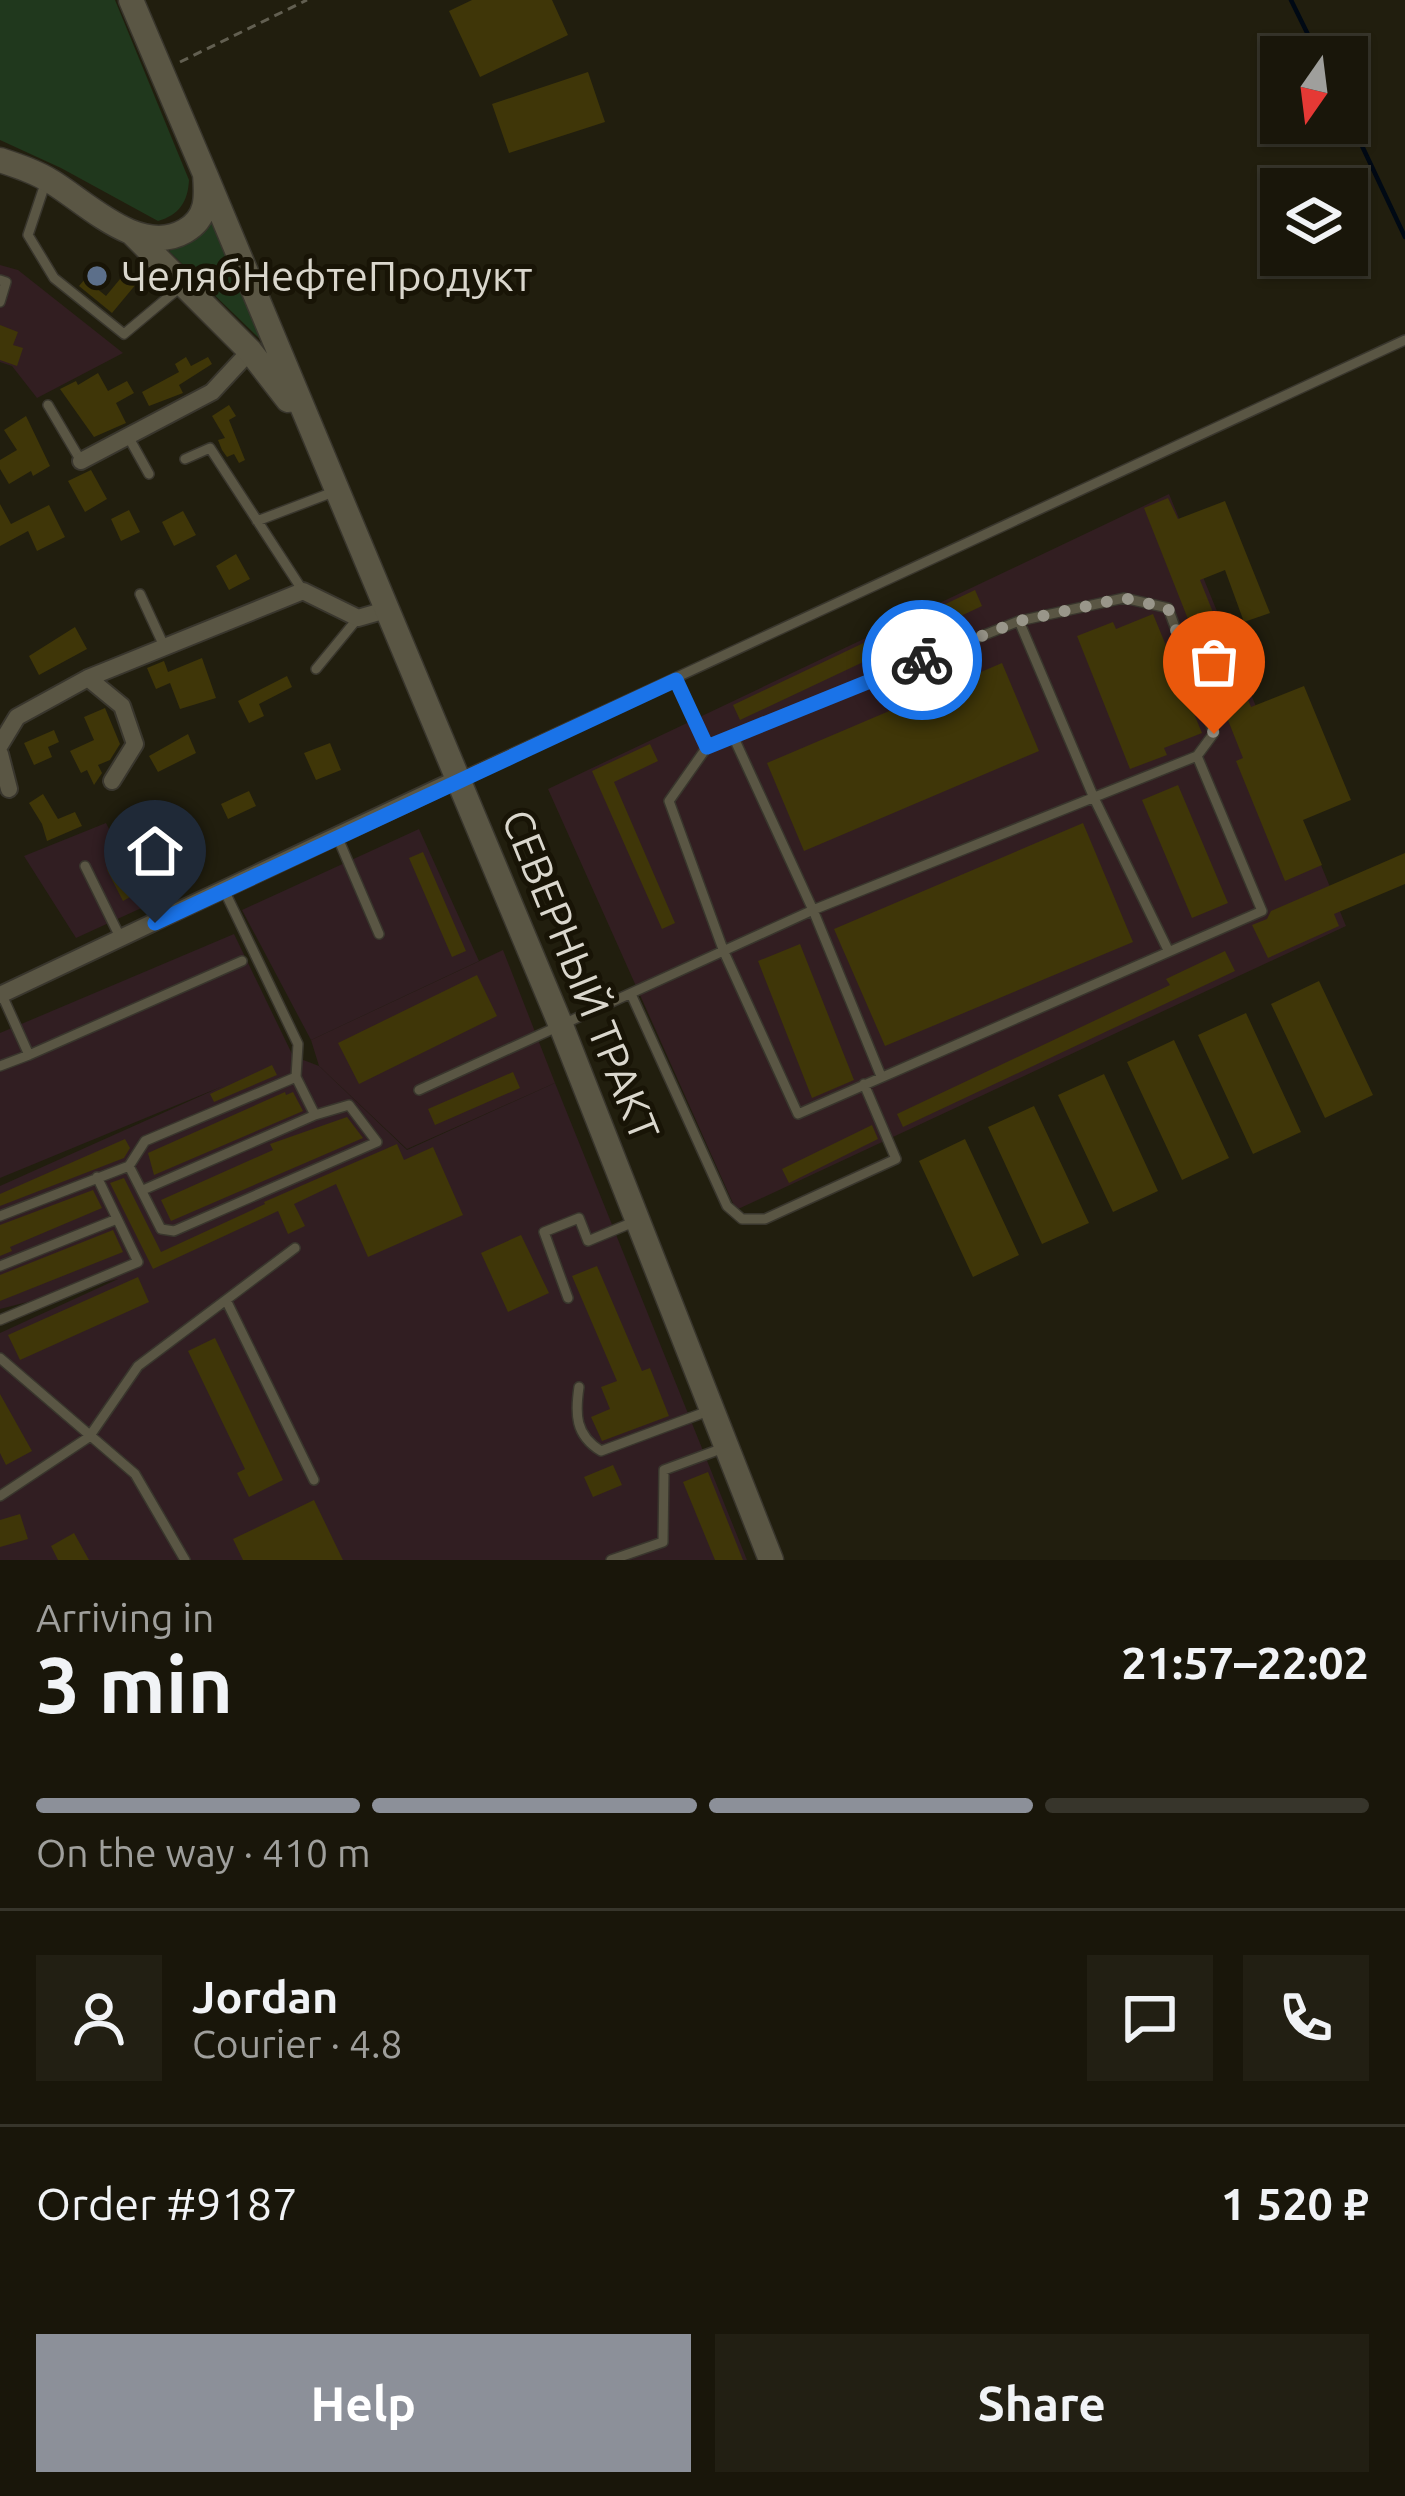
<!DOCTYPE html>
<html lang="en">
<head>
<meta charset="utf-8">
<style>
	body { margin:0; font-family:Ubuntu,sans-serif; background:#221f13; color:#f1f3f6; height:100vh; display:flex; flex-direction:column; font-size:45px; white-space:nowrap }
	* { box-sizing:border-box; margin:0 }
	p { font-size:39px; color:#9f9f9c }
	.icon { flex:none; width:66px; height:66px; fill:none; stroke:currentColor; stroke-width:2; stroke-linecap:round; stroke-linejoin:round }
	.map { position:relative; height:1560px; overflow:hidden }
	.panel { display:flex; flex-direction:column; background:#19160a; flex:1 }
	.panel>* { flex:none }
	.needle { width:78px; rotate:194deg }
	.tools { position:absolute; left:1260px; top:36px; display:grid; gap:24px }
	.tools a { display:grid; place-items:center; width:108px; height:108px; border-radius:0px; background:#19160a; box-shadow:0 3px 9px #0004,0 0 0 3px #37352b; font-size:60px }
	.pin { position:absolute; display:grid; place-items:center; width:102px; height:102px; color:#fff; margin:-123px -51px; border-radius:50% 50% 50% 0; rotate:-45deg; box-shadow:0 0 12px #0007 }
	.pin .icon { rotate:45deg }
	.courier { position:absolute; display:grid; place-items:center; width:120px; height:120px; margin:-60px; border:9px solid #1a73e8; border-radius:50%; background:#fff; color:#222; box-shadow:0 3px 15px #0007 }
	.headline em { font-style:normal; font-weight:700 }
	.headline div { display:flex; flex-direction:column-reverse }
	.headline { display:flex; align-items:center; justify-content:space-between; height:204px; padding:0 36px }
	h1 { font-size:78px; font-weight:700; line-height:90px }
	.bar { display:grid; grid-template-columns:repeat(4,1fr); gap:18px 12px; align-content:center; height:144px; padding:0 36px }
	.bar i { height:15px; border-radius:9px; background:#37352b }
	.bar .active { background:#8c9099 }
	.bar p { grid-column:span 4 }
	.line { display:flex; align-items:center; gap:30px; padding:0 36px; border-top:3px solid #37352b }
	.line div { flex:1 }
	.round { display:grid; place-items:center; flex:none; width:126px; height:126px; border-radius:0px; background:#221f13 }
	.button { display:flex; gap:24px; margin-top:auto; padding:24px 36px }
	.button a { flex:1; height:138px; border-radius:0px; background:#8c9099; color:#fff; font-size:48px; font-weight:700; line-height:138px; text-align:center }
	.button a+a { background:#221f13; color:#f1f3f6 }
	.map>svg:first-child { display:block }
	.commercial { fill:#321e21 }
	.industrial { fill:#311e22 }
	.green { fill:#20381d }
	.lines { fill:none; stroke-linecap:round; stroke-linejoin:round }
	.stream { stroke:#000914; stroke-width:4.5 }
	.building { fill:#3f3608 }
	.lane-casing { stroke:#39362d; stroke-width:12 }
	.street-casing { stroke:#39362d; stroke-width:20 }
	.secondary-casing { stroke:#39362d; stroke-width:27 }
	.path { stroke:#625f51; stroke-width:3; stroke-dasharray:9 6; stroke-linecap:butt }
	.lane { stroke:#5a5644; stroke-width:9 }
	.street { stroke:#5a5644; stroke-width:16 }
	.secondary { stroke:#5a5644; stroke-width:24 }
	.done { stroke:#99968a; stroke-width:12; stroke-dasharray:0 21.6 }
	.route { stroke:#1a73e8; stroke-width:15 }
	.service-dot { fill:#5c6f8a; stroke:#181406; stroke-width:4.5 }
	.labels { text-anchor:middle; stroke-width:10; stroke-linejoin:round; paint-order:stroke }
	.poi-label { font-size:42px; fill:#dad7cd; stroke:#181406; text-anchor:start }
	.street-label { font-size:42px; fill:#dad7cd; stroke:#181406 }
</style>
</head>
<body>
<div class="map">
<svg width="1405" height="1560" viewBox="0 0 1405 1560">
	<rect width="100%" height="100%" fill="#211e0e"/>
	<path class="commercial" d="M0,265L18,270L123,353L37,398L12,366L0,362Z
		M1169,494L1346,926L736,1210L548,789Z
		M503,950L555,1083L407,1149L319,1066L311,1040Z"/>
	<path class="industrial" d="M106,823L148,905L76,938L24,856Z
		M419,829L479,961L311,1040L242,910Z
		M234,934L293,1056L319,1066L407,1150L555,1083L747,1560H0V1333L118,1279L0,1309V1186L223,1086L0,1178V1033Z"/>
	<path class="green" d="M0,0H115L189,180C188,202 179,215 158,221L61,168L0,140Z
		M210,217L263,342L169,251L191,239Z"/>
	<g class="lines">
		<path class="stream" d="M1291,0L1319,57
			M1347,114L1405,237"/>
	</g>
	<path class="building" d="M472,0H552L568,35L480,77L449,11Z
		M588,72L605,122L509,153L492,104Z
		M125,273L137,283L112,313L79,286L85,279L106,296Z
		M0,325L18,332L13,345L23,348L17,366L0,360Z
		M186,357L191,366L208,357L212,364L179,385L183,393L149,406L142,392L179,372L175,364Z
		M98,373L108,391L127,381L134,393L116,403L126,423L94,437L60,389L76,381L78,385Z
		M229,405L236,416L229,420L245,460L239,463L234,454L227,457L222,450L218,440L225,438L212,416Z
		M26,416L50,466L33,476L31,471L9,484L0,469V460L17,450L4,430Z
		M91,470L107,499L85,512L68,481Z
		M1168,498L1178,519L1225,501L1270,613L1244,622L1225,570L1200,580L1251,707L1304,686L1351,800L1303,820L1322,865L1285,881L1236,761L1243,758L1144,508Z
		M0,504L11,524L49,505L65,537L37,551L28,531L0,546Z
		M129,510L140,532L121,541L111,519Z
		M183,511L196,535L174,546L162,522Z
		M236,554L250,579L229,590L216,566Z
		M975,590L982,606L740,720L733,705Z
		M1153,614L1202,733L1164,748L1167,755L1130,769L1077,636L1113,622L1116,629Z
		M75,627L87,649L39,675L29,656Z
		M202,658L216,698L180,709L170,683L156,689L147,668L164,661L168,672Z
		M1002,663L1039,751L804,851L767,763Z
		M287,676L292,687L259,704L264,716L249,723L238,701Z
		M105,708L120,744L110,760L98,765L102,773L94,785L87,770L81,773L70,751L94,740L84,717Z
		M54,730L59,742L48,747L52,757L34,765L24,743Z
		M188,734L196,753L158,772L149,756Z
		M330,743L341,770L316,780L304,753Z
		M650,744L658,761L614,782L675,923L662,929L592,771Z
		M1178,785L1228,903L1192,918L1142,800Z
		M249,791L256,806L228,819L221,804Z
		M43,794L58,819L75,812L82,826L47,841L42,824L29,803Z
		M189,814L204,842L189,850L174,822Z
		M1083,823L1133,942L885,1046L834,929Z
		M423,852L466,951L452,957L409,858Z
		M1405,853V884L1334,914L1339,926L1268,958L1252,925L1267,919L1271,911Z
		M121,862L137,893L123,901L107,870Z
		M800,944L854,1080L812,1098L758,961Z
		M1225,951L1235,971L903,1127L897,1114L1170,985L1166,979Z
		M477,975L497,1016L359,1084L338,1043Z
		M1319,981L1373,1095L1325,1118L1271,1004Z
		M1246,1013L1301,1132L1253,1154L1198,1035Z
		M1174,1040L1229,1158L1182,1180L1127,1062Z
		M272,1065L277,1075L214,1102L210,1094Z
		M513,1072L520,1088L435,1125L428,1109Z
		M1104,1074L1158,1191L1113,1212L1058,1095Z
		M285,1092L286,1095L293,1092L303,1111L154,1175L148,1153Z
		M1034,1106L1089,1223L1042,1244L988,1127Z
		M347,1117L363,1138L171,1221L161,1200L273,1150L270,1144Z
		M872,1125L878,1139L789,1183L782,1169Z
		M125,1139L130,1148L124,1158L0,1206V1194Z
		M965,1139L1019,1255L973,1277L919,1161Z
		M397,1144L404,1160L433,1147L463,1215L368,1257L336,1184L294,1204L305,1226L288,1234L278,1211L153,1269L110,1183L124,1178L161,1252L265,1204L264,1202Z
		M93,1190L102,1208L10,1247L12,1251L0,1256V1225Z
		M113,1230L123,1252L0,1301V1275Z
		M521,1235L549,1293L508,1312L481,1253Z
		M597,1266L642,1371L650,1368L669,1416L602,1441L591,1417L610,1409L601,1387L617,1381L572,1276Z
		M138,1277L149,1302L20,1360L8,1335Z
		M215,1338L283,1480L249,1497L237,1473L245,1469L188,1351Z
		M0,1394L32,1451L6,1465L0,1453Z
		M613,1465L622,1485L593,1497L584,1477Z
		M708,1472L743,1560H715L683,1482Z
		M314,1500L343,1560H243L233,1539Z
		M20,1514L28,1539L0,1547V1520Z
		M74,1533L89,1560H58L51,1546Z"/>
	<g class="lines">
		<defs>
			<path id="lane" d="M45,184L28,235L54,278L124,334L184,284
				M0,280L6,282L0,302
				M48,405L81,461
				M129,438L149,474
				M185,459L210,448L303,591
				M257,521L336,491
				M140,594L164,646
				M316,669L358,618
				M676,680L707,747L1019,621L1094,798L1168,950
				M733,736L813,910L881,1076
				M707,747L669,801L724,952L798,1114L1262,911L1197,756L1214,733L1168,608L1124,598L1019,621
				M459,778L1405,340
				M337,836L379,934
				M85,866L121,939
				M224,890L298,1044L296,1077L315,1115
				M631,994L727,1206L742,1219H765L896,1159L864,1084
				M2,995L29,1055L242,961
				M0,1066L29,1055
				M419,1090L813,910L1197,756
				M129,1166L161,1229L174,1231L377,1142L349,1105L315,1115L143,1190
				M0,1216L129,1166L145,1141L296,1077
				M0,1266L117,1219
				M568,1298L544,1232L579,1218L588,1241L636,1221
				M226,1300L314,1480
				M0,1320L138,1262L97,1177
				M0,1358L135,1474L185,1560
				M579,1387C575,1414 575,1435 601,1451L711,1410
				M0,1496L89,1437L138,1366L295,1248
				M611,1560L663,1542L664,1470L726,1447"/>
			<path id="street" d="M81,461L212,392L250,351
				M88,678L122,706L135,744L112,781
				M0,745L17,717L88,678L303,591L358,618L386,610
				M0,754L9,789
				M0,995L459,778"/>
			<path id="secondary" d="M0,160C18,166 36,172 52,182C88,204 140,257 185,231C208,218 207,197 205,174L131,0
				M205,174L562,1028L771,1560
				M132,233L250,351L288,400"/>
		</defs>
		<use href="#lane" class="lane-casing"/>
		<use href="#street" class="street-casing"/>
		<use href="#secondary" class="secondary-casing"/>
		<path class="path" d="M180,62L307,0"/>
		<use href="#lane" class="lane"/>
		<use href="#street" class="street"/>
		<use href="#secondary" class="secondary"/>
	</g>
	<g class="lines">
		<path class="done" d="M922,660L1019,621L1124,598L1168,608L1214,734"/>
		<path class="route" d="M155,923L676,680L707,747L922,660"/>
	</g>
	<circle class="service-dot" cx="97" cy="276" r="12"/>
	<g class="labels">
		<g class="poi-label">
			<text x="121" y="291">ЧелябНефтеПродукт</text>
		</g>
		<g class="street-label">
			<text transform="translate(581 975) rotate(68)" y="15">СЕВЕРНЫЙ ТРАКТ</text>
		</g>
	</g>
</svg>
<div class="tools">
<a><svg class="needle" viewBox="-14 -14 28 28"><path d="M0-13l5 13h-10z" fill="#e53935"/><path d="M0 13l5-13h-10z" fill="#9f9f9c"/></svg></a>
<a><svg class="icon" aria-label="layers" viewBox="0 0 24 24"><path d="M12 4l9 5-9 5-9-5zM3 14l9 5 9-5"/></svg></a>
</div>
<div class="pin" style="left:1214px;top:734px;background:#ea580c"><svg class="icon" aria-label="bag" viewBox="0 0 24 24"><path d="M5 8h14l-1 12H6zM9 8a3 3 0 0 1 6 0"/></svg></div>
<div class="pin" style="left:155px;top:923px;background:#1f2937"><svg class="icon" aria-label="home" viewBox="0 0 24 24"><path d="M3 11l9-7 9 7M6 9v11h12V9"/></svg></div>
<div class="courier" style="left:922px;top:660px"><svg class="icon" aria-label="bike" viewBox="0 0 24 24"><circle cx="6" cy="16" r="4"/><circle cx="18" cy="16" r="4"/><path d="M6 16l4-8h5l3 8M10 8l3 8H6M13 5h3"/></svg></div>
</div>
<section class="panel">
<div class="headline"><div><h1>3 min</h1><p>Arriving in</p></div><em>21:57–22:02</em></div>
<div class="bar"><i class="active"></i><i class="active"></i><i class="active"></i><i></i><p>On the way · 410 m</p></div>
<div class="line" style="height:216px"><a class="round"><svg class="icon" aria-label="person" viewBox="0 0 24 24"><circle cx="12" cy="8" r="4"/><path d="M4 21q1-7 8-7t8 7"/></svg></a><div><b>Jordan</b><p>Courier · 4.8</p></div><a class="round"><svg class="icon" aria-label="chat" viewBox="0 0 24 24"><path d="M4 5h16v11H9l-5 4z"/></svg></a><a class="round"><svg class="icon" aria-label="phone" viewBox="0 0 24 24"><path d="M5 4h4l2 5-3 2q2 4 5 5l2-3 5 2v4C11 20 4 13 5 4z"/></svg></a></div>
<div class="line" style="height:156px"><div>Order #9187</div><b>1 520 ₽</b></div>
<div class="button"><a>Help</a><a>Share</a></div>
</section>
</body>
</html>
